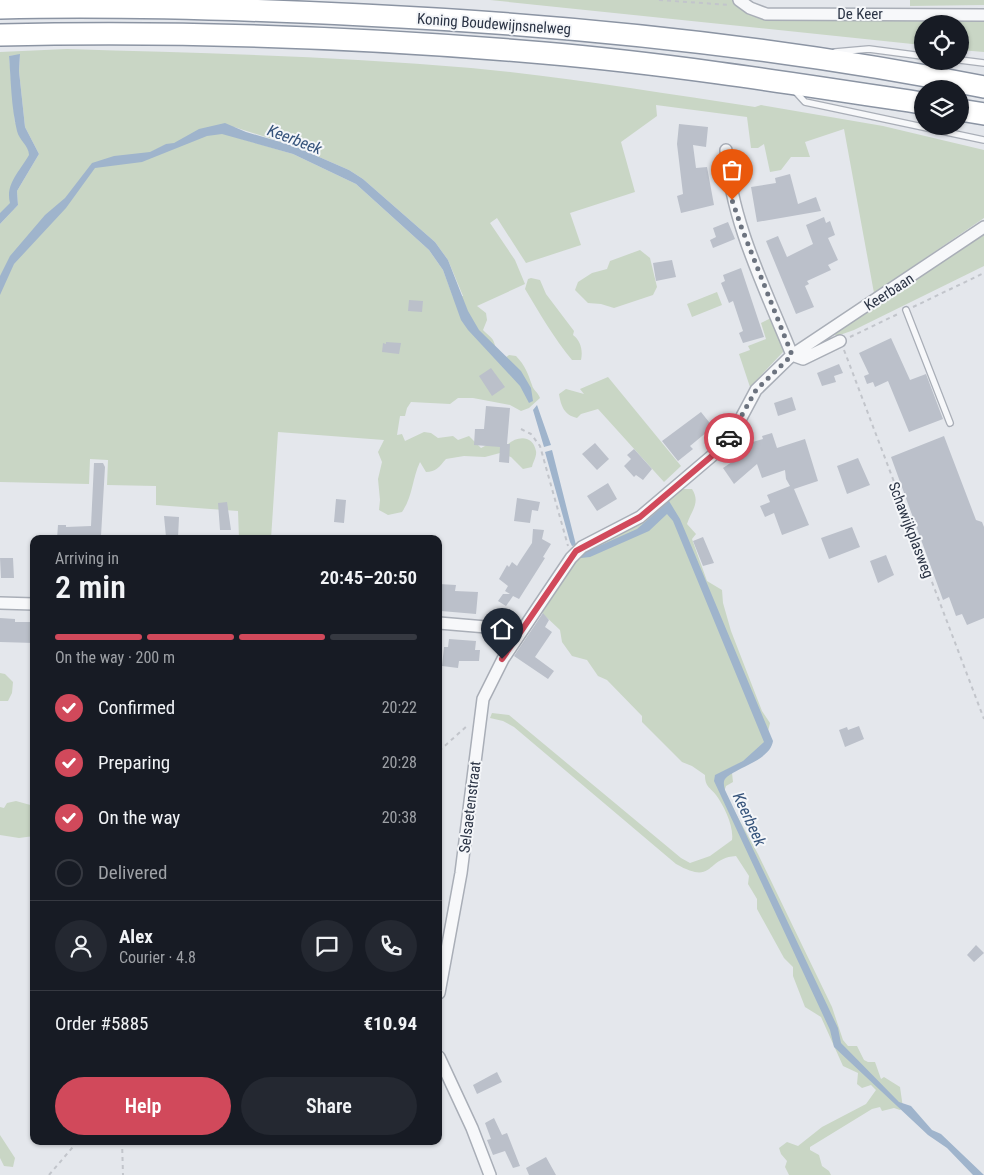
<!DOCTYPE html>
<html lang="en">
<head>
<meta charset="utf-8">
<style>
	body { margin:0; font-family:"Roboto Condensed",sans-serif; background:#242831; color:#f1f3f6; height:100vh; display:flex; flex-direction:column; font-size:19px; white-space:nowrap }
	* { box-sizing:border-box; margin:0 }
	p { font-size:16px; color:#9ea1a6 }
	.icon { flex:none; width:28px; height:28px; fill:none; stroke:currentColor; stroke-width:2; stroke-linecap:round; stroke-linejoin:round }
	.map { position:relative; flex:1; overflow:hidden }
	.sheet { position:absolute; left:30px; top:535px; width:412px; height:610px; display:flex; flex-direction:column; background:#171b24; border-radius:10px; box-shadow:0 1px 4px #0004 }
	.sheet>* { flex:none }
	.controls { position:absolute; left:914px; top:15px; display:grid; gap:10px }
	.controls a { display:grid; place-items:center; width:55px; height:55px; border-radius:50%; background:#171b24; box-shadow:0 1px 4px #0004; font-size:25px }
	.pin { position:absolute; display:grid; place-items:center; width:42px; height:42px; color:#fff; margin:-51px -21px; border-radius:50% 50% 50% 0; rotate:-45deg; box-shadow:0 0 5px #0007 }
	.pin .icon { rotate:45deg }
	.courier { position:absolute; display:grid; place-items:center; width:50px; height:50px; margin:-25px; border:4px solid #d1495b; border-radius:50%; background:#fff; color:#222; box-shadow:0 1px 6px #0007 }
	.summary em { font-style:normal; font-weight:600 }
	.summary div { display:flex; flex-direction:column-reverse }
	.summary { display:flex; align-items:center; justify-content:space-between; height:85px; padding:0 25px }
	h1 { font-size:32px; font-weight:600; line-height:38px }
	.bar { display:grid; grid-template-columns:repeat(4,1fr); gap:8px 5px; align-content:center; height:60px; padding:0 25px }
	.bar i { height:6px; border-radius:4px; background:#363941 }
	.bar .selected { background:#d1495b }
	.bar p { grid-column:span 4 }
	.line { display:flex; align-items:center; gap:12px; padding:0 25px; border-top:1px solid #363941 }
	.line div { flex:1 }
	.round { display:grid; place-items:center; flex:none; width:52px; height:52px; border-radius:26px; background:#242831 }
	ol { padding:0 25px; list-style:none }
	li { display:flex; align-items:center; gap:15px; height:55px }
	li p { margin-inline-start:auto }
	li .icon { padding:5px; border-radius:50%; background:#d1495b; color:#fff; stroke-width:4 }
	li:last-child { color:#9ea1a6 }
	li i { width:28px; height:28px; border:2px solid #363941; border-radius:50% }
	.cta { display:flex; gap:10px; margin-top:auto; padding:10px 25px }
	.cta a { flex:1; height:58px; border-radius:30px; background:#d1495b; color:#fff; font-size:20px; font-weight:600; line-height:58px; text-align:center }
	.cta a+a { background:#242831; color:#f1f3f6 }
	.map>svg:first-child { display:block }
	.green { fill:#c9d6c5; fill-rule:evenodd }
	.water { fill:#9fb4cc }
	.building { fill:#bbc0ca }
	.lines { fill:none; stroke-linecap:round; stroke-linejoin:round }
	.service-casing { stroke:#a9aeb7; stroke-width:8 }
	.minor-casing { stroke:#a9aeb7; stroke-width:14 }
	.motorway-casing { stroke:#8b94a3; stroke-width:24 }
	.path { stroke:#c2c5cb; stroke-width:2; stroke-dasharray:4 4; stroke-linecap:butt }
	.service { stroke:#f7f8fa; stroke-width:5.5 }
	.minor { stroke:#f7f8fa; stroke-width:11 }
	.motorway { stroke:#fff; stroke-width:21 }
	.done { stroke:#6c737f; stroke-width:5; stroke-dasharray:0 9 }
	.route { stroke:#d1495b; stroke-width:6 }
	.labels { text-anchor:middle; stroke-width:4; stroke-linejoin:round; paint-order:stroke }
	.street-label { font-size:15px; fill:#2b3445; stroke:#f4f6f9 }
	.water-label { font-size:16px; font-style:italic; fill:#34527a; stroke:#f4f6f9 }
</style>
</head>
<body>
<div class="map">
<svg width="984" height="1175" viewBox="0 0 984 1175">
	<rect width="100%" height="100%" fill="#e4e7ec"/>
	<path class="green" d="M490,0H732L748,14L764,20H984V52L960,50V24H922V45Z
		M910,0H984V5L910,6Z
		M67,49C202,53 336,56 471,68C566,77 661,93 755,107L761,105L883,126L984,150V218L874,293L844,129L805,142L810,157H791L781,170L770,172L764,144L758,148H751L747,117L656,105L657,116L621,142L635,192L570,213L581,245L526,263L497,218L490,223L515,260L525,284L477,306L486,313L487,320L483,330C486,333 491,337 493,340C497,348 495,354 505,358L509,355L516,356C525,365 528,374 532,385C533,390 538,392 540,398L529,408L521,411L510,405L473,398H458L450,404L411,402L407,408L405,416H400L397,435L402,434L405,441L424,432L431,433L438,438L453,436L458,440L469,436L481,448L495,441L507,445C516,436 533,434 536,451C537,456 533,462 532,467L523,469L511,457L500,453L485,457L464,456L446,459C439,467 436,472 426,472L420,462C412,479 413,496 402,512L388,515L379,510L380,500L378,479L382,462L378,452L384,440L278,432L271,539H239L238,511L156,505V486L107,485L108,460L90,459L89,484L0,482V224L18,205L17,191L39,154L25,127L19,71L20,55L9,56L15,123L22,124L37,154L17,188L14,209L0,222V52ZM234,127L294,146L349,170L363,179L435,242L448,260L463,296L453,297L443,270L429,250L356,184L293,154L235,137Z
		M984,235V266L854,330L837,336L834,334Z
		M640,250L650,258L657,287L653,295L614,308L601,304L588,303L575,290L578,282L592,273L607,269L610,261Z
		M531,278L540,280L546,294L574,331L573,335C581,341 583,351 581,360H572C554,338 540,314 525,289L528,279Z
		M717,292L722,305L692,317L687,304Z
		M771,318L783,346V352L750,387L739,354L750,350L748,346L766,339L761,323Z
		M608,377L681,466L664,482L598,409L581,414L577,418C564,415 561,406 559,394L566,389L584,394L580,389Z
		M682,489H692C701,503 691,511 687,524L696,534L692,539L707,581L722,590L723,603L731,631L762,711L770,723L765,744L732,773L733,782L726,786L724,792L758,854L832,1007L843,1040L848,1046H857L864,1060L868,1062H875L881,1079L884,1077L900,1087L903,1108L900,1110L894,1108L882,1111L880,1107L872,1109L810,1147V1150L819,1155L822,1166L829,1171L831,1175H789L785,1167L787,1161L781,1154L779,1148L787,1142L798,1146L822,1127L866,1104L876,1090L871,1085L862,1088L857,1084L858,1073L843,1066L821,1017L805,1007L793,976V967L784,958L757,909V899L748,884L749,876L736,856C705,858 715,886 676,864L514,727L503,721L490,718L492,713L509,715L681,858L690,863L710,856L732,840C734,826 724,806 716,795C710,787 705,787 705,775L692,766L682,762L642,722V716L607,680L598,676L587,660L572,656L562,642L560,630L542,613L581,554L643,522Z
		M0,673L5,674L13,682L12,693L8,701H0Z
		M16,801L34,806V836L19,838L0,835V807L4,808L7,803Z
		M0,1135L15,1158L13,1167L4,1166L0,1158Z"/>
	<path class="water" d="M20,54L19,71L25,127L39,154L17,191L18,205L0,224V213L10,203C5,184 20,171 29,155C29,146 19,140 17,131C11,106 11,81 9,56Z
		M225,123L246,132L294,146L349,170L363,179L435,242L448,260L468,311L479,330L521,371L531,388L533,401L529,403L520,386L468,330L461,320L443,270L429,250L356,184L293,154L222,134L207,136L142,162L95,168L66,208L14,264L0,295V276L10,256L45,215L65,198L92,163L114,156L150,152L166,144L174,143L199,129Z
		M537,405L551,445L544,447L533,410Z
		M552,450L576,545L572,546L570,542L545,452Z
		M669,501L680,519L773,741C770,761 734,768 725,779C723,782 724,786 725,790L838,1028L841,1043L899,1102L911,1106L932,1130L941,1134L984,1175H973L947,1148L928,1135L834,1047L830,1030L714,781L715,775L743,761L764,742L673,521L667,514L649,531L590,557L581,558V554L637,529Z"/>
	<path class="building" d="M679,124L708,127L706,147L693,145L696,168L707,167L714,205L681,213L677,196L683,194L677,144Z
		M790,174L798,204L816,197L821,211L757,222L751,187L776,183L775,178Z
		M824,217L826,223L830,221L835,235L828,238L838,260L828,265L831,270L807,281L809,284L805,286L814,307L796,314L766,241L778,236L787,257L813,244L806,225Z
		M728,222L735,239L713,248L710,240L716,237L713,228Z
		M672,260L676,277L656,281L653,263Z
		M741,268L764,337L743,343L739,333L743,331L733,301L729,303L721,283L725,281L723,275Z
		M409,300L423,301L422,312L408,311Z
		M891,338L910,380L926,374L943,419L909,432L888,381L875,387L873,382L867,384L864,376L869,374L859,353Z
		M386,342L401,343L399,354L382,352L383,343L386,344Z
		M839,364L843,373L834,376L836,382L822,386L817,373Z
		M491,368L505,387L492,396L479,376Z
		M792,397L796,410L778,416L774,403Z
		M486,406L510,408L507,444H510L509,463L499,462L500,447L474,445L475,429H484Z
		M701,412L713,427L690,446L693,449L678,461L662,441Z
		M772,433L777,448L805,439L818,481L794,489L809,525L782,535L774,513L765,517L760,506L770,502L767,495L790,486L786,479L785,470L762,478L757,464L734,484L723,468L751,449L749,443L763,439L762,436Z
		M944,436L976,520L982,522L984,527V618L967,625L962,614L956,616L949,597L943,600L891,457Z
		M595,443L609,459L597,470L582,454Z
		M634,449L652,469L643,480L636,475L634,477L624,466L631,459L627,455Z
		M858,458L870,485L847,494L837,466Z
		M94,463H103L105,467L101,536L99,539H57L58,525H66V527L91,526Z
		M608,483L617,499L597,511L587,496Z
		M517,498L540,502L538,511L532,510L530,523L514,521Z
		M336,499L346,500L344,523L334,522Z
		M227,502L231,530H220L218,503Z
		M164,516L179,517L178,538L166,537Z
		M852,527L860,547L829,559L821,538Z
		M533,529L544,530L542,539L551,544L543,557L545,558L519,599L513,596L506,606L498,601L503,594H510L505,591L508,586L499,579L507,565L509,567L512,562L517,566L520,561L532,543Z
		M703,537L714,563L703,566L693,541Z
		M886,555L894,575L878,583L870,561Z
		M0,558H13L14,578H1Z
		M439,584L456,585L455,591L478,592L476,614L441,611Z
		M543,613L549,620L545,627L552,632L535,657L554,671L548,679L514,656Z
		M0,618L15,619V622H34V643L0,642Z
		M449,639L476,641L475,650H480L479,661H459L458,668L442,666L444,647H448Z
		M859,726L864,739L845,747L839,730L847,727L848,730Z
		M976,945L984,953L974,962L967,955Z
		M497,1072L502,1082L477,1094L473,1085Z
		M494,1118L502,1135L507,1133L520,1166L513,1168L505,1151L493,1155L487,1140L491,1139L485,1123Z
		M546,1157L556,1175H529L526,1168Z"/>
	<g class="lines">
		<defs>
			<path id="service" d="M835,52L869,49L922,56
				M960,60L984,63
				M794,90L805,102L984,140
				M906,310L950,423"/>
			<path id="minor" d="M739,0L750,8L766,14L984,15
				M726,150C731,222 765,288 792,355
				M792,355L803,359L840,341
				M0,603L34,604
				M439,623L522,630
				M439,993L461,873L483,699L503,659L571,558L582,547L640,517L720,449L732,435L756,390L792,355L984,227
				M439,1057L472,1128L490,1175"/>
			<path id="motorway" d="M0,8C121,5 242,9 363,15C571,25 779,46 984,87
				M0,35C181,31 363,37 544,53C671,64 797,84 922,103
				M960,110L984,114"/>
		</defs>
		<use href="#service" class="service-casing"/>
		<use href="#minor" class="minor-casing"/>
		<use href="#motorway" class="motorway-casing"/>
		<path class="path" d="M659,0L730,5
			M913,307L984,273
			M850,337L900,313
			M844,350L984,719
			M521,429L531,434L540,446L568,546
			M439,751L468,725
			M122,1141L123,1175
			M49,1175L78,1141"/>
		<use href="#service" class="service"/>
		<use href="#minor" class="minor"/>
		<use href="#motorway" class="motorway"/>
	</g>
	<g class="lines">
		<path class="done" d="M729,438L756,390L792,355L742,229L732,200"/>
		<path class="route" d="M502,659L576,551L640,517L720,449L729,438"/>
	</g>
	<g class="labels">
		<g class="street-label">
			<text x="860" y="19">De Keer</text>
			<text transform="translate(494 24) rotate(4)" y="5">Koning Boudewijnsnelweg</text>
			<text transform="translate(889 292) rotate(-33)" y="5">Keerbaan</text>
			<text transform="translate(911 530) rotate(69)" y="5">Schawijkplasweg</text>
			<text transform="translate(470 807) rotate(-83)" y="5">Selsaetenstraat</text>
		</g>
		<g class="water-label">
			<text transform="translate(295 139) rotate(21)" y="6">Keerbeek</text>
			<text transform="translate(750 819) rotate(65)" y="6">Keerbeek</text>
		</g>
	</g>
</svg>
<div class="controls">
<a><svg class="icon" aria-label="locate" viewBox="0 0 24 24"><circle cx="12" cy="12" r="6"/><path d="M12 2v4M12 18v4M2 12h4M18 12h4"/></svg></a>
<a><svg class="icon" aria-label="layers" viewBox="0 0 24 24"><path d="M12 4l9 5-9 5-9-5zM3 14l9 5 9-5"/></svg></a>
</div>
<div class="pin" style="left:732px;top:200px;background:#ea580c"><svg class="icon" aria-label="bag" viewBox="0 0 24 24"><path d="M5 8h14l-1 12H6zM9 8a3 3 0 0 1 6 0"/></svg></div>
<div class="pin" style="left:502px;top:659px;background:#1f2937"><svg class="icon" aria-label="home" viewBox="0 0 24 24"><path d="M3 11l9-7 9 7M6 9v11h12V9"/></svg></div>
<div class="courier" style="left:729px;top:438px"><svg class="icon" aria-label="car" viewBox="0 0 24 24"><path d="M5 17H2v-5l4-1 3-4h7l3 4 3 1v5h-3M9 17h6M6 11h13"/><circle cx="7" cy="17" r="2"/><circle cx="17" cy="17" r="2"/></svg></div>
<section class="sheet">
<div class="summary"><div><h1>2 min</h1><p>Arriving in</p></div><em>20:45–20:50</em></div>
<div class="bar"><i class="selected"></i><i class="selected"></i><i class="selected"></i><i></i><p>On the way · 200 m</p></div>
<ol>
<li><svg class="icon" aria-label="check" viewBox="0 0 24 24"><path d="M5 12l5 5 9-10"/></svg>Confirmed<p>20:22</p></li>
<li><svg class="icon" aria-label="check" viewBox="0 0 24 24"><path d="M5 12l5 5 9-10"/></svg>Preparing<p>20:28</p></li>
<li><svg class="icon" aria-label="check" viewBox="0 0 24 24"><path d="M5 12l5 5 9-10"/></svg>On the way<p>20:38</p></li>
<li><i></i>Delivered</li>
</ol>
<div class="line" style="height:90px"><a class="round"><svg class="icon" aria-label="person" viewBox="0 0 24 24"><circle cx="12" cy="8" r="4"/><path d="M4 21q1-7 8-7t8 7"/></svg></a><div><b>Alex</b><p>Courier · 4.8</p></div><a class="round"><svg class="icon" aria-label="chat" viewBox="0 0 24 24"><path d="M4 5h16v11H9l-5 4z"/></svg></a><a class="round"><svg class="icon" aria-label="phone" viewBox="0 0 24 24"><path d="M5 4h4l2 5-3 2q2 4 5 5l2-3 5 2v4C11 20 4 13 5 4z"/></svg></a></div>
<div class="line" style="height:65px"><div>Order #5885</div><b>€10.94</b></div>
<div class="cta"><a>Help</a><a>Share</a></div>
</section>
</div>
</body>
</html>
